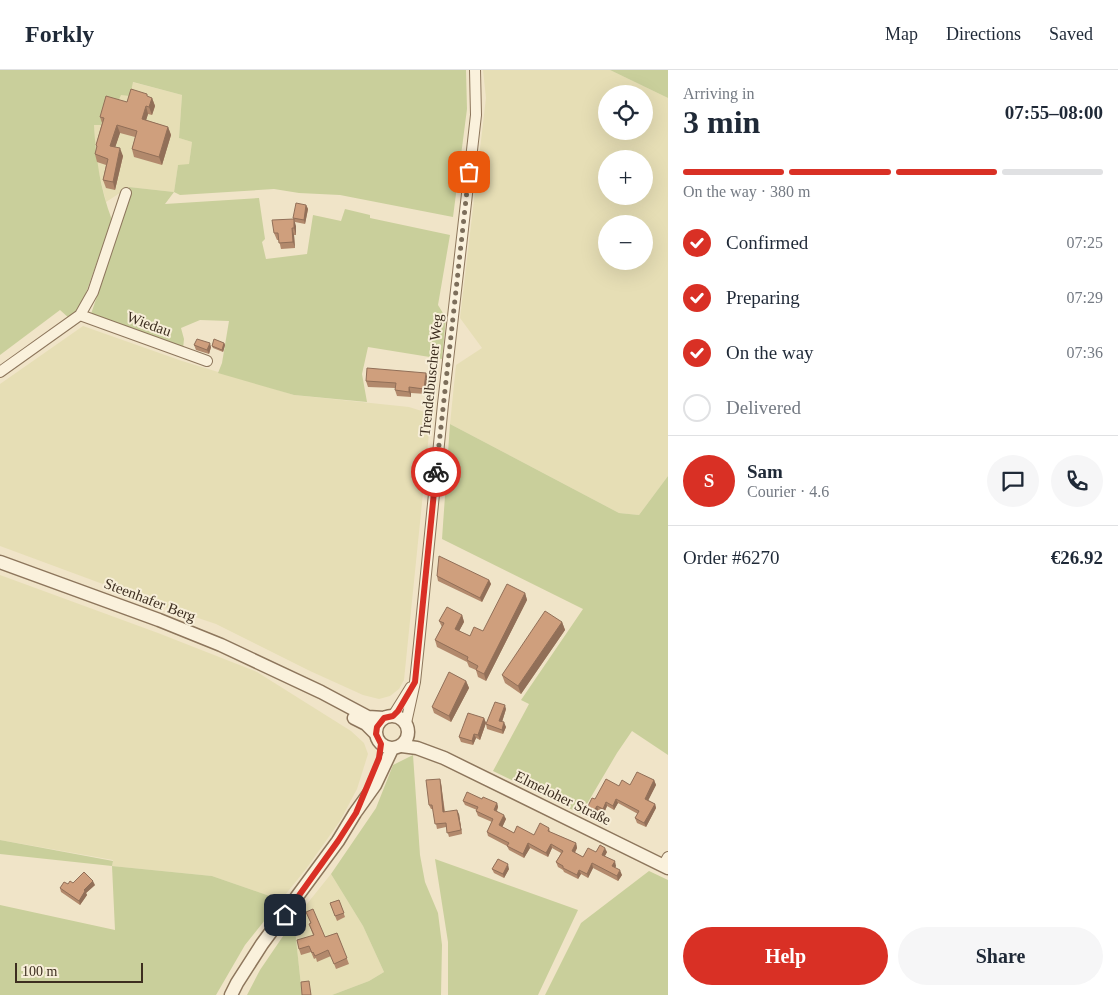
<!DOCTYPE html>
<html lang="en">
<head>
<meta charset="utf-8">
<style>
	body { margin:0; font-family:Georgia,serif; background:#f6f6f7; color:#1f2937; height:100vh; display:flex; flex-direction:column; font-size:19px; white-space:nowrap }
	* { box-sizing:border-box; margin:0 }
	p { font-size:16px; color:#747a83 }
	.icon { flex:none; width:28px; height:28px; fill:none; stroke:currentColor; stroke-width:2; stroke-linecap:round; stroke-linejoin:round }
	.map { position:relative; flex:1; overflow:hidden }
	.details { display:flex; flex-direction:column; background:#fff; width:450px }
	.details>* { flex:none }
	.buttons { position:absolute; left:598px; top:15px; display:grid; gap:10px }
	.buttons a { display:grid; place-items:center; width:55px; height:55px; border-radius:50%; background:#fff; box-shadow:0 5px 20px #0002; font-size:25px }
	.scale { position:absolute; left:15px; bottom:12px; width:128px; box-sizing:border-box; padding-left:5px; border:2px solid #3d2e20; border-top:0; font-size:14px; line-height:18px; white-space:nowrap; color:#3d2e20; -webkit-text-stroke:4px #f7eed8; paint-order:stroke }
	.pin { position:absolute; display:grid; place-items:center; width:42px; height:42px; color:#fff; margin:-21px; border-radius:10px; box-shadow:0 2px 8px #0006 }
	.courier { position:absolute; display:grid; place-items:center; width:50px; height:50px; margin:-25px; border:4px solid #d93025; border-radius:50%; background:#fff; color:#222; box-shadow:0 1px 6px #0007 }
	.summary em { font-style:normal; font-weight:600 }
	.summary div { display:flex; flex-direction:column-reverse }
	.summary { display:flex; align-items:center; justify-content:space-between; height:85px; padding:0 15px }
	h1 { font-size:32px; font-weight:600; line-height:38px }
	.bar { display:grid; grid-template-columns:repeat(4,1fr); gap:8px 5px; align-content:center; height:60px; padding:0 15px }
	.bar i { height:6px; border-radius:4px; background:#e0e1e3 }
	.bar .on { background:#d93025 }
	.bar p { grid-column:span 4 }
	.line { display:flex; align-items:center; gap:12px; padding:0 15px; border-top:1px solid #e0e1e3 }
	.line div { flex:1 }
	.round { display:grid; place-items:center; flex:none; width:52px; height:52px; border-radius:26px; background:#f6f6f7 }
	ol { padding:0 15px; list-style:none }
	li { display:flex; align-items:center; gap:15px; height:55px }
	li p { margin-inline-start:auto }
	li .icon { padding:5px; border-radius:50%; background:#d93025; color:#fff; stroke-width:4 }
	li:last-child { color:#747a83 }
	li i { width:28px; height:28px; border:2px solid #e0e1e3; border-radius:50% }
	.action { display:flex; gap:10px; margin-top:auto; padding:10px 15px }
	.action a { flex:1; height:58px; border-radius:30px; background:#d93025; color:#fff; font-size:20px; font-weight:600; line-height:58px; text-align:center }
	.action a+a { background:#f6f6f7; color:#1f2937 }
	header { display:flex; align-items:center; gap:30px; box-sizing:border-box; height:70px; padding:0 25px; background:#fff; border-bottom:1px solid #e0e1e3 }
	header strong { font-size:24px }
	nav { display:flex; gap:28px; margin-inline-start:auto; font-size:18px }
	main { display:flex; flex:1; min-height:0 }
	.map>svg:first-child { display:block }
	.farmland { fill:#e6deb5; fill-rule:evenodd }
	.green { fill:#c9cf9b }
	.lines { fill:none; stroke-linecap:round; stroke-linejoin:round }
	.minor-casing { stroke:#8d765c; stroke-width:12 }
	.tertiary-casing { stroke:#8d765c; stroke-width:15 }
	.minor { stroke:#faf1dc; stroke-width:10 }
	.tertiary { stroke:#faf1dc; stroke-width:12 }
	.wall { fill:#b2896c }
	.shaded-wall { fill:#916f58 }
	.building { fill:#cf9f7d; stroke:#916f58 }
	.done { stroke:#7c6e5b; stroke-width:5; stroke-dasharray:0 9 }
	.route { stroke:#d93025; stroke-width:6 }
	.labels { text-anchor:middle; stroke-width:4; stroke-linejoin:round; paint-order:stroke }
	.street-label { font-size:15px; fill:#3d2e20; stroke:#f7eed8 }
</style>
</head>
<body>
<header>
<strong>Forkly</strong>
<nav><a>Map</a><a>Directions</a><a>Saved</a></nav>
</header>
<main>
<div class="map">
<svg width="668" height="925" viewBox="0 0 668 925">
	<rect width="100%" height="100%" fill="#f0e4c8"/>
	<path class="farmland" d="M483,0H610L668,28V406L639,445L619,443L450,354L456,295L482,278L460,248L486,28ZM606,24H644V61H606ZM606,89H644V126H606ZM606,154H644V191H606Z
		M132,12L182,25L179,68L192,72L189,95H178L174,122L129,117L106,132L96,92L94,55L108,31L121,25Z
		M83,256L182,291L294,325L409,337L431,344L404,610L399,619L390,626L379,629L363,625L310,601L216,554L165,537L0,476V314Z
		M0,505L158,563L257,602L351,661L364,673L368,684L357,719L340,751L306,799L281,830L212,806L112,796L113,790L0,770Z
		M331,804L363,856L384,902L369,911L332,925H302L294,850Z"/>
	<path class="green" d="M0,0H466L467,39L453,147L340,125L299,123L274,119L180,125L174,122L165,134L259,128L265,169L262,172L266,189L307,184L313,145L341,151L345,139L370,145V148L450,165L438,235L446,248L442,289L368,277L362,304L367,332L294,325L218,303L222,293L229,251L200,250L181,258L184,269L183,279L91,244L120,158L129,117L174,122L178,95L189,94L192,72L179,68L182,25L133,12L130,26L121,25L117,34L108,31L101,55H94C96,89 100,118 112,150L82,234L70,249L60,240L0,285Z
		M610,0H668V28Z
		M450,354L619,443L639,445L668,406V685L632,661L617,683L581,744L493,701L529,634L521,630L583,539L442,469Z
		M413,685L420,785L425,812L438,843L442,875L441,925H332L369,911L384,902L363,856L331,804L376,738L393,695Z
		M0,770L113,791L112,796L212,806L281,830L245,875L216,925H0V835L115,860L112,796L0,784Z
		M435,789L578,840L538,925H448V872Z
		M649,801L668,810V925H545L581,853Z
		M294,850L302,925H247L260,900Z"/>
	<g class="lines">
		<defs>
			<path id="minor" d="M80,245L207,291
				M0,302L80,245L93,222L126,123
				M393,646L411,617
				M406,653L415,612L419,574L443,334L476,45L475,0
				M663,796L668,787"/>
			<path id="tertiary" d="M0,492L159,550L221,575L321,622L368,647L384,648
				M376 662a16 16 0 1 1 32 0a16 16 0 1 1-32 0Z
				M354,648L366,654L376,664
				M402,676L417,678L444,688L668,798
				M231,925L237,913L262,874L338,771L355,743L375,715L392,679"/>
		</defs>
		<use href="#minor" class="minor-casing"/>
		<use href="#tertiary" class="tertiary-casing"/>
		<use href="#minor" class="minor"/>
		<use href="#tertiary" class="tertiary"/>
	</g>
	<path class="wall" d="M148,27L152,28L155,36L152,45L148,44L146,50L168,57L171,65L162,95L134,87L132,79L135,67L120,63L115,77L123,86L115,120L106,118L103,110L106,95L97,92L95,84L97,78L96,75L102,53L100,47L127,32Z
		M306,135L308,139L305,154L295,152L293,148Z
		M296,156V165H294L295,178L281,179L279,170H277L274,163Z
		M224,273L225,275L223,282L213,278L212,276Z
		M194,275L211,277L209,284L196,280Z
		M428,309L426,324L411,323V327L397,326L395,320V318L368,317L366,311Z
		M437,506L489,510L491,514L482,532L438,511Z
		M525,523L527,530L486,611L478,607L476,600L469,597L467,592L437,577L435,570L442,557L439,551L462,545L464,552L459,561L470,566L483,561Z
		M562,552L565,560L521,624L505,613L502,605Z
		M466,611L469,618L451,652L434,643L432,637Z
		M506,639L502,652L506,657L503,664L487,659L486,654Z
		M484,648L486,653L480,670L476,668L473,675L461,672L459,667Z
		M654,710L656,715L648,730L655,734L656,738L646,757L637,753L635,748L638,744L618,733L614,740L607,736L604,743L598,740L596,745L589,742L587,738L595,729L619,716L630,715Z
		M441,713L445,742L459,744L462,764L449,767L446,757L437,759L433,739H431L429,735Z
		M482,729L497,733L498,737L497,741L506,749L502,757L514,763L534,765L549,758L550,762L576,773L577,778L575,783L583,787L596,782H607L605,786L616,796L615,798L622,805L618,811L593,798L588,808L581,804L578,809L564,802L563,800L558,797L556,792L561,783L552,778L548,787L530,778L524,788L509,780L507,776L488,766L487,762L492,752L478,746L476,741L477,740L465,735L463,731Z
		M492,799H509L504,808L494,803Z
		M73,813L95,815L86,823L87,825L80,835L61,822L60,818L68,814Z
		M339,830L345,847L337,851L330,833Z
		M306,842L325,867L337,863L349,894L336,899L331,886L317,892L316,888L314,889L311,882L301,885L299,879L313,865L309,854L311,853Z"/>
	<path class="shaded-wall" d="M152,28L155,36L152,45L149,37Z
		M146,36L148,44L144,57L142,49Z
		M117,55L120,63L113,84L110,76Z
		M168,57L171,65L162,95L159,87Z
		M120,78L123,86L115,120L113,112Z
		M306,135L308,139L305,154L304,150Z
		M294,149L296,156V165L294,158Z
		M292,158L294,165L295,178L293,172Z
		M210,273L211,277L209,284L207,280Z
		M224,273L225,275L223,282L222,280Z
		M426,303L428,309L426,324L424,319Z
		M409,317L411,323V327L409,322Z
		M489,510L491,514L482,532L480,528Z
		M525,523L527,530L486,611L484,604Z
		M462,545L464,552L457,565L455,559Z
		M562,552L565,560L521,624L518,616Z
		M466,611L469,618L451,652L449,646Z
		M505,635L506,639L501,655L499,651Z
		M484,648L486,653L480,670L478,665Z
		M504,652L506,657L503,664L502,660Z
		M474,664L476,668L473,675L472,671Z
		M440,709L441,713L445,747L443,742Z
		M654,710L656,715L647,733L645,729Z
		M616,729L618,733L614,740L613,736Z
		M606,732L607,736L604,743L603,739Z
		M497,733L498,737L495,744L494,740Z
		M655,734L656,738L646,757L644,753Z
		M597,736L598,740L596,745L594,741Z
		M457,740L459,744L462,764L461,760Z
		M504,745L506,749L501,760L499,755Z
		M528,773L530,778L524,788L523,784Z
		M576,773L577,778L573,785L572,781Z
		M551,774L552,778L548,787L546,783Z
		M605,778L607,782L603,789L602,785Z
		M615,791L616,796L614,800L612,796Z
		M592,793L593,798L588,808L587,804Z
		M508,794L509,799L504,808L503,804Z
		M579,800L581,804L578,809L577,805Z
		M620,800L622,805L618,811L617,806Z
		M93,811L95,815L86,823L87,825L80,835L79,831L84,820Z"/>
	<path class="building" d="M131,19L147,24V26L152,28L149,37L146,36L142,49L168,57L159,87L132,79L137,61L117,55L110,76L120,78L113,112L103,110L108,89L95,84L97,76L96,75L104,48L100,47L106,26L127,32Z
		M296,133L306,135L304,150L293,148Z
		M294,149V158H292L293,172L279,173L278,163H274L272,150Z
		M197,269L210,273L207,280L194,275Z
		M214,269L224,273L222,280L212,276Z
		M367,298L426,303L424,319L409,317V322L395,320L396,313L366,311Z
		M439,486L489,510L480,528L437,506Z
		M507,514L525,523L484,604L476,600L478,596L467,590L468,587L435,570L444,553L439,551L447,537L462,545L455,559L470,566L474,557L483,561Z
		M545,541L562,552L518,616L502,605Z
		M449,602L466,611L449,646L432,637Z
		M495,632L505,635L499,651L504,652L502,660L486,654Z
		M468,643L484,648L478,665L474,664L472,671L459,667Z
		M637,702L654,710L645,729L655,734L644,753L635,748L639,741L616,729L613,736L606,732L603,739L597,736L594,741L587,738L592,728L595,729L606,709L619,716L622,710L630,715Z
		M440,709L443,742L457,740L461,760L447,763L446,753L435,754L432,735H429L426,710Z
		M467,722L482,729L483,727L497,733L494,740L504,745L499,755L514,763L517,756L534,765L540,753L549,758L548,761L576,773L572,781L583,787L588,778L596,782L600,775L605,778L602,785L615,791L612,796L620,800L617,806L592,793L587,804L579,800L577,805L563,798V796L556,792L563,781L551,774L546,783L528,773L523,784L507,776L509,773L487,762L493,749L476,741L478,737L463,731Z
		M498,789L508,794L503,804L492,799Z
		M84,802L93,811L84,820L85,821L79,831L60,818L64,812L68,814L70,811L73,813Z
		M339,830L344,843L335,846L330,833Z
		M313,839L325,867L337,863L347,888L334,894L328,880L315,886L313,882L312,883L309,876L299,879L297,870L314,865L309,854L311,853L306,842Z
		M309,911L311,925H302L301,912Z"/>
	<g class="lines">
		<path class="done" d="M436,402L469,102"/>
		<path class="route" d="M285,845L338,771L356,743L379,688L381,674L376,664L377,657L384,648L393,646L398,641L415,612L436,402"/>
	</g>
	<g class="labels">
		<g class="street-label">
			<text transform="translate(149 254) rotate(20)" y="5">Wiedau</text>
			<text transform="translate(431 305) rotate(-84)" y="5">Trendelbuscher Weg</text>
			<text transform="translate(150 530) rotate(21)" y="5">Steenhafer Berg</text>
			<text transform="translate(563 728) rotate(26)" y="5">Elmeloher Straße</text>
		</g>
	</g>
</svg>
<div class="buttons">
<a><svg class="icon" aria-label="locate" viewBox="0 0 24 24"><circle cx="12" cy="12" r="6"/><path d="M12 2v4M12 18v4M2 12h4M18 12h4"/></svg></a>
<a>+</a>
<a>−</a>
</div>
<div class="scale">100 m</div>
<div class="pin" style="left:469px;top:102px;background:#ea580c"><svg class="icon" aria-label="bag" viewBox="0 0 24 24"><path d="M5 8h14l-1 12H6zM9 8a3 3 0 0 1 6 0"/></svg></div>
<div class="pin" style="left:285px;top:845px;background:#1f2937"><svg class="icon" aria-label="home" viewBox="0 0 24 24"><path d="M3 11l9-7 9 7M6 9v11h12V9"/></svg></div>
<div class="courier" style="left:436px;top:402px"><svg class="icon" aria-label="bike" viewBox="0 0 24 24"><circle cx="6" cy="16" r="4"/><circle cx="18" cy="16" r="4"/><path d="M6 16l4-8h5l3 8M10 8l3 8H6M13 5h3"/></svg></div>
</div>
<section class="details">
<div class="summary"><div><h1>3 min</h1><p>Arriving in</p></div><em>07:55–08:00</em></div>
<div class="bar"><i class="on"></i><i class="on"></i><i class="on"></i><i></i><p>On the way · 380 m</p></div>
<ol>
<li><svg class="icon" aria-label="check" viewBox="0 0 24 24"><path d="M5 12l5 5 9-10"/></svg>Confirmed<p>07:25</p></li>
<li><svg class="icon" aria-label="check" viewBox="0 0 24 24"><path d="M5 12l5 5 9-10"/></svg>Preparing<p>07:29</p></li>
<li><svg class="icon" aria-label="check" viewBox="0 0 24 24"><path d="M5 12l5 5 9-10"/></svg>On the way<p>07:36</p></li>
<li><i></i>Delivered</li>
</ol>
<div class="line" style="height:90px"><b class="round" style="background:#d93025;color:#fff">S</b><div><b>Sam</b><p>Courier · 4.6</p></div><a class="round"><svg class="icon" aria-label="chat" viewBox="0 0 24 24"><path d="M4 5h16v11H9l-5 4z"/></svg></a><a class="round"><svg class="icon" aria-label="phone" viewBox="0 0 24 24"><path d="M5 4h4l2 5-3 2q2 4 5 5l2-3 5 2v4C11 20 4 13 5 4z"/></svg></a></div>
<div class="line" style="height:65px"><div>Order #6270</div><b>€26.92</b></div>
<div class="action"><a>Help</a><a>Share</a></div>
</section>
</main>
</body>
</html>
